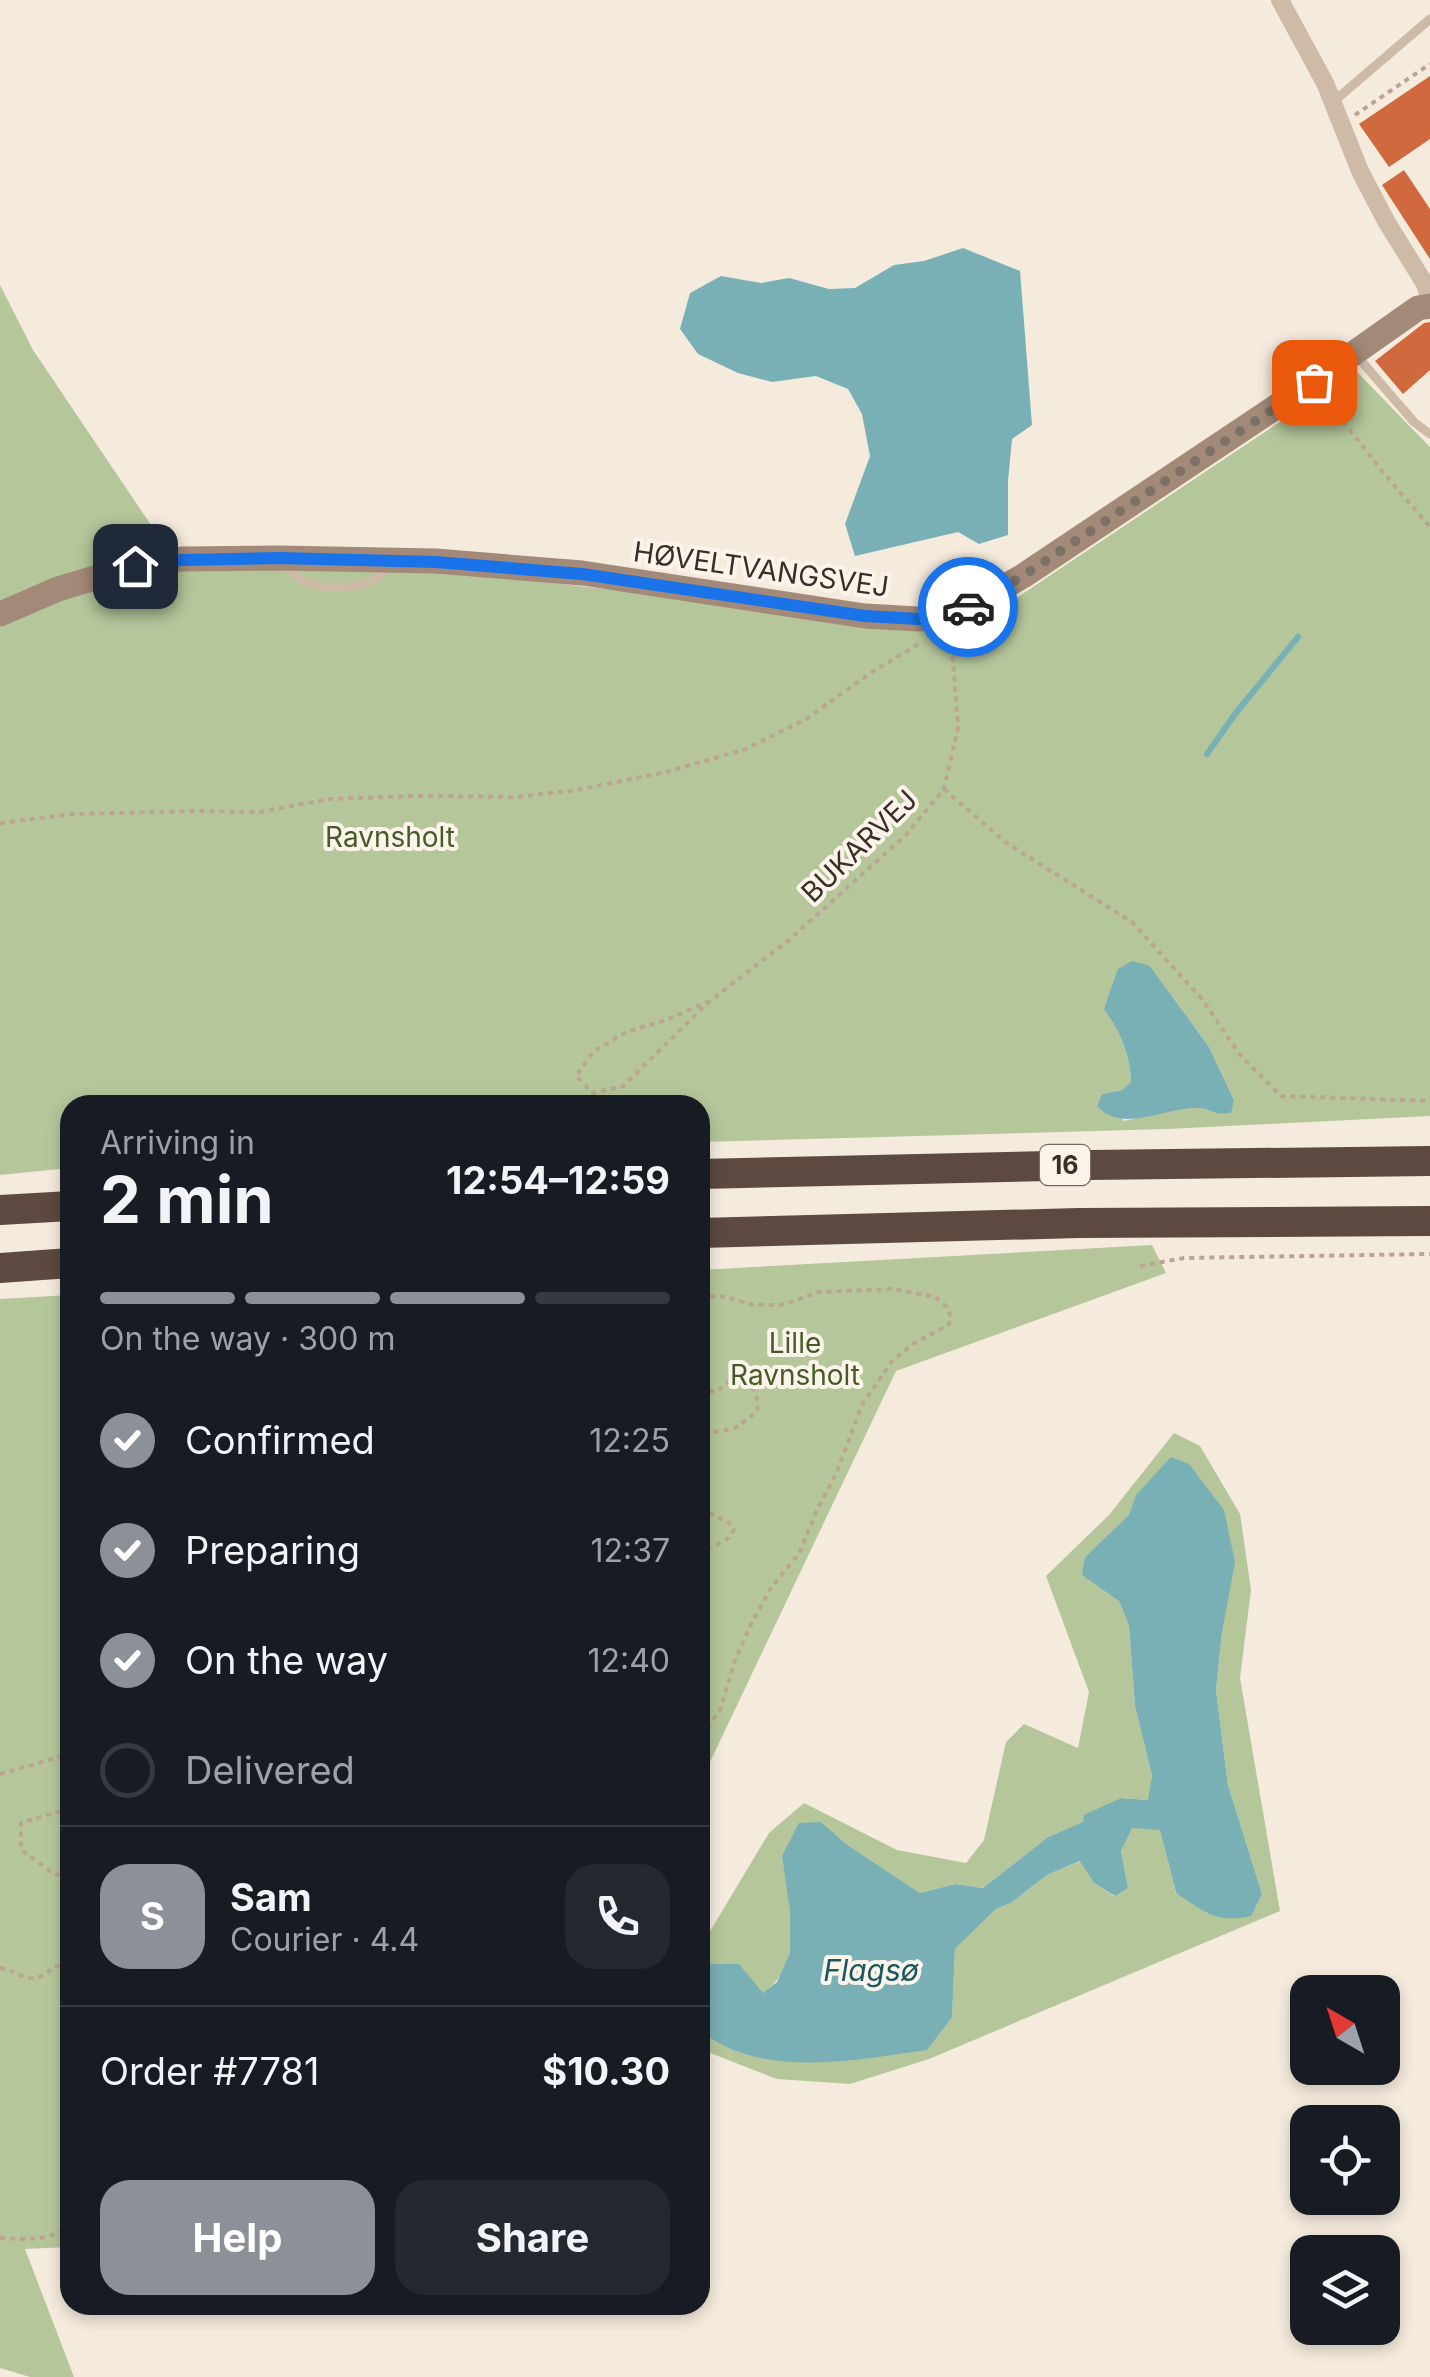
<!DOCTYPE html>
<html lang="en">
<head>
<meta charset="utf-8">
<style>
	body { margin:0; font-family:Inter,sans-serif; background:#242831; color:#f1f3f6; height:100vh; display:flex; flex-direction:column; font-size:38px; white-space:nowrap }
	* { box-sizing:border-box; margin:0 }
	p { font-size:32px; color:#9ea1a6 }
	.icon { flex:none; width:55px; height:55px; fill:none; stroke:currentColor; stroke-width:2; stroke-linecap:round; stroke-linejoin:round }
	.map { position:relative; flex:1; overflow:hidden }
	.side { position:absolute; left:60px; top:1095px; width:650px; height:1220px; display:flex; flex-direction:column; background:#171b24; border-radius:30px; box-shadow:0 5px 15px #0003 }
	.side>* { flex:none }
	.needle { width:65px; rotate:321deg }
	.fabs { position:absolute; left:1290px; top:1975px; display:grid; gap:20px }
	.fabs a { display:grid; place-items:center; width:110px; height:110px; border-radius:20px; background:#171b24; box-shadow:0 5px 15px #0003; font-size:50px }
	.pin { position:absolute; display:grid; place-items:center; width:85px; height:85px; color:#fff; margin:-42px; border-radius:20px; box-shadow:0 5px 15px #0006 }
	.courier { position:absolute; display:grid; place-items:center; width:100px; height:100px; margin:-50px; border:8px solid #1a73e8; border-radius:50%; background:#fff; color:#222; box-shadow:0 2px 12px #0007 }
	.headline em { font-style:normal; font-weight:700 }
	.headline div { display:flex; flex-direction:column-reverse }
	.headline { display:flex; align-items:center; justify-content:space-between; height:170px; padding:0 40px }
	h1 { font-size:65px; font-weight:700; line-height:75px }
	.bar { display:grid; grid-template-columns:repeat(4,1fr); gap:15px 10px; align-content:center; height:120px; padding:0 40px }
	.bar i { height:12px; border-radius:8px; background:#363941 }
	.bar .on { background:#8c9099 }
	.bar p { grid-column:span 4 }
	.line { display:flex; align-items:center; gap:25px; padding:0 40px; border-top:2px solid #363941 }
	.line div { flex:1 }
	.round { display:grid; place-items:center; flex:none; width:105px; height:105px; border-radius:30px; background:#242831 }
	ol { padding:0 40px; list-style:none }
	li { display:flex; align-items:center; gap:30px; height:110px }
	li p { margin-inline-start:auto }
	li .icon { padding:10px; border-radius:50%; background:#8c9099; color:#fff; stroke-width:4 }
	li:last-child { color:#9ea1a6 }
	li i { width:55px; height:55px; border:5px solid #363941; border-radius:50% }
	.primary-button { display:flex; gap:20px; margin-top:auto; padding:20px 40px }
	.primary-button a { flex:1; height:115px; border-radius:30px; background:#8c9099; color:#fff; font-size:40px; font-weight:700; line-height:115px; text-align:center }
	.primary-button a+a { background:#242831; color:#f1f3f6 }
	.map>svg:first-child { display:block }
	.green { fill:#b5c69b; fill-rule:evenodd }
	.water { fill:#79b0b5 }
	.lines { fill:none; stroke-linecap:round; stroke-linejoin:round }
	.stream { stroke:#79b0b5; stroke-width:6 }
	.building { fill:#d1693e }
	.path { stroke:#bba591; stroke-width:4; stroke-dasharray:5 5; stroke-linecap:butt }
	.lane { stroke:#cebba7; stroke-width:9 }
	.street { stroke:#cebba7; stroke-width:18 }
	.secondary { stroke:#a38a78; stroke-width:25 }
	.highway { stroke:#5c493f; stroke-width:30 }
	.done { stroke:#7b7167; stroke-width:10; stroke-dasharray:0 18 }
	.route { stroke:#1a73e8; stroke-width:12 }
	.labels { text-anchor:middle; stroke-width:8; stroke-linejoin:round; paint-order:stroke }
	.shield { fill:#fcf4ea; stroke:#746a62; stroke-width:2.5 }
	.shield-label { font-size:25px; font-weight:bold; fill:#3a2f28 }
	.street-label { font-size:28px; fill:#3a2f28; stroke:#fcf4ea }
	.park-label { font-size:28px; fill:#475b29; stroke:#fcf4ea }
	.water-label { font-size:30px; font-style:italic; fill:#195860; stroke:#fcf4ea }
</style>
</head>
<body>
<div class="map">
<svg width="1430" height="2377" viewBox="0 0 1430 2377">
	<rect width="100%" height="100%" fill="#f5ebdd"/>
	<path class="green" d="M0,285L33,350L180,568L442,570L948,629L1009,603L1356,371L1430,447V1116L1167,1129L700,1142V1105H70V1168L0,1175ZM1150,966L1209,1047L1234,1100L1230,1113C1215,1115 1211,1109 1199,1108C1174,1107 1148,1115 1124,1121L1102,1094L1122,1090L1131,1082C1130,1052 1120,1033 1104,1008Z
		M1152,1245L1166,1273L896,1371L700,1783V1270Z
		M70,1295V2247L25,2249L74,2377H30L0,2368V1299Z
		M1174,1433L1200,1446L1240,1514L1251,1590L1240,1678L1280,1911L929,2059L850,2084L777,2079L700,2049V2032L739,2052L798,2062L952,2016L955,1949L996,1909L1011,1903L1047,1875L1081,1861L1094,1883L1114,1896L1128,1888L1121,1851L1131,1827L1160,1829L1176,1894H1262L1228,1785L1216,1690L1222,1632L1136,1495L1130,1515L1085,1557L1119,1601L1129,1626L1135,1706L1152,1776L1149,1800L1121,1798L1084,1822L1048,1837L983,1888L955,1884L920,1893L849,1846L821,1822L782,1856C786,1882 796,1929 790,1953C787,1969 776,1983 764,1993L707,1964L700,1975V1948L769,1833L804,1803L897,1850L966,1863L984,1840L1006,1742L1024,1724L1078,1748L1089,1692L1046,1576L1109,1515Z"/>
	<path class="water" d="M963,248L1020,271L1032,425L1012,439L1008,481V535L979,544L958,532L855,556L845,524L870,456L862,414L848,389L816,376L772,382L738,373L698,354L680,329L690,293L721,276L761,283L789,278L829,289L855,288L894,265L924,261Z
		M1132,961L1150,966L1209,1047L1234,1100L1231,1113C1213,1116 1213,1109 1199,1108C1165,1106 1124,1135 1097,1106L1102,1094L1122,1090L1131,1082C1130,1053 1120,1032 1104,1009L1118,969Z
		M1171,1457L1189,1464L1224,1510L1235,1562L1222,1632L1216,1690L1228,1785L1262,1894L1251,1916C1216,1924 1204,1911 1176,1893L1160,1830L1132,1828L1121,1851L1128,1888L1115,1896L1094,1883L1080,1861L1047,1875L1011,1903L996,1909L955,1949L952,2017L927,2050C867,2058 801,2072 742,2053C727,2049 713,2039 700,2032V1975L707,1964H739L763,1993L777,1982L790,1953V1911L782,1856L799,1823L821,1822L849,1846L920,1893L955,1884L983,1888L1048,1837L1083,1822L1084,1815L1121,1798L1148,1800L1152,1776L1135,1706L1129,1626L1119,1601L1082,1575L1085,1557L1129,1515L1136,1495Z"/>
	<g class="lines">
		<path class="stream" d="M1207,754L1235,714L1298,637"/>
	</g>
	<path class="building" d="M1430,76V139L1389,167L1359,124Z
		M1404,170L1430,209V259L1382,185Z
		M1430,322V370L1403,394L1375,361L1424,323Z"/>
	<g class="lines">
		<path class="path" d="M1355,115L1430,64
			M1325,398L1382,471L1430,527
			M944,789L1005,842L1132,922L1202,999L1240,1055L1281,1096L1430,1101
			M0,823L73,814L198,811L260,812L329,799L417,796L517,797L577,790L666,772L746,749L806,719L872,672L922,642
			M710,1001L666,1020L626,1032L593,1052L576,1076L593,1093L623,1086L710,1001L789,940L906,835L944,789L958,728L953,661L948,637
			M1140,1266L1184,1258L1430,1254
			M700,1296L727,1297L753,1305H778L792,1302L818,1292L894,1289L935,1297L948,1308L951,1320L948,1325L913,1344L892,1361L862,1405L836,1474L816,1512L799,1554L772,1586L752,1622L734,1663L721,1708L700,1739
			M700,1387C722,1399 719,1384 737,1377C754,1388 759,1391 757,1412L735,1428L700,1435
			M700,1509L728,1522L734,1529C730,1543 713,1546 700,1549
			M0,1774L70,1754
			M70,1808L21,1823V1850L50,1871L70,1880
			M0,1968C12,1969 20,1978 32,1978C49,1978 52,1961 70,1965
			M0,2238C31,2239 42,2242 70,2227"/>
		<path class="lane" d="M1333,102L1430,19
			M1357,356L1414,422L1430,434
			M284,564C292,572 299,581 311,584C329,590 361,588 377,578C382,575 386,570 390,566"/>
		<path class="street" d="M1280,0L1325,83L1360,171L1386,221L1425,284L1430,301"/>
		<path class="secondary" d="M0,614L58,589L135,566L182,559L279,558L436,561L582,573L865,616L918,619L944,617L976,603L1023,576L1313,382L1418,308L1430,306"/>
		<path class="highway" d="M700,1174L1090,1165L1430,1161
			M0,1210L70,1206
			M700,1233L1079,1223L1430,1221
			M0,1268L70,1263"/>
	</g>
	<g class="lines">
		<path class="done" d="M968,607L1023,576L1314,382"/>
		<path class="route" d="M135,566L182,560L279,558L436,562L582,574L865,616L918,619L944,617L968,607"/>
	</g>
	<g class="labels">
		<rect class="shield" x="1040" y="1145" width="50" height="40" rx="8"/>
		<g class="shield-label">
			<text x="1065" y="1174">16</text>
		</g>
		<g class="street-label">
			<text transform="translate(761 569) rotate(8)" y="10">HØVELTVANGSVEJ</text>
			<text transform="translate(859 846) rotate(-44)" y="10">BUKARVEJ</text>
		</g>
		<g class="park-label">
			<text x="390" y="847">Ravnsholt</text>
			<text x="795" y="1353">Lille<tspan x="795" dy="32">Ravnsholt</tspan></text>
		</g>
		<g class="water-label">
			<text x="871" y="1981">Flagsø</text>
		</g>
	</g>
</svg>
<div class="fabs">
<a><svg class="needle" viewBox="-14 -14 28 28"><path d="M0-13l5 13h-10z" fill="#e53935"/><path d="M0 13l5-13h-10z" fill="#9ea1a6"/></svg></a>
<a><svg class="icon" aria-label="locate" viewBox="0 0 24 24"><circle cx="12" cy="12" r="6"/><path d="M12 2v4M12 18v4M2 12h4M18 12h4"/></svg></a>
<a><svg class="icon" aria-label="layers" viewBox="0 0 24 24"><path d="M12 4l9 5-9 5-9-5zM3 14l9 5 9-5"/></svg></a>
</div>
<div class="pin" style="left:1314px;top:382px;background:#ea580c"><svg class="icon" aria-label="bag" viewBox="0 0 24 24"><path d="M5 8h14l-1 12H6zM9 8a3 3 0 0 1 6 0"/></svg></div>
<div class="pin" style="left:135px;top:566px;background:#1f2937"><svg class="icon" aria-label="home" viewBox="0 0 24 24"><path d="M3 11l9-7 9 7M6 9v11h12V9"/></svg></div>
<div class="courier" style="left:968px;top:607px"><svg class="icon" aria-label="car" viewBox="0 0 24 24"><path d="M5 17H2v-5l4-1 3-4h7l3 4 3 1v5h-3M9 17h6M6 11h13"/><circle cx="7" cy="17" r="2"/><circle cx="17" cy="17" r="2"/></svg></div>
<section class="side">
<div class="headline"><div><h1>2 min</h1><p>Arriving in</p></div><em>12:54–12:59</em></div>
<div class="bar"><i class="on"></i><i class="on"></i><i class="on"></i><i></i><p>On the way · 300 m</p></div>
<ol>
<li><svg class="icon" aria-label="check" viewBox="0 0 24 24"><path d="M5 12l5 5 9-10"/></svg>Confirmed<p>12:25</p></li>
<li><svg class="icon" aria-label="check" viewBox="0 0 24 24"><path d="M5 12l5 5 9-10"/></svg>Preparing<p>12:37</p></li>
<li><svg class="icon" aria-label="check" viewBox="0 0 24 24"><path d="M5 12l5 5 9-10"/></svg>On the way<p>12:40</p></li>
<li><i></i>Delivered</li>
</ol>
<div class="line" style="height:180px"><b class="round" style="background:#8c9099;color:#fff">S</b><div><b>Sam</b><p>Courier · 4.4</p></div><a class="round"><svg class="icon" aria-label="phone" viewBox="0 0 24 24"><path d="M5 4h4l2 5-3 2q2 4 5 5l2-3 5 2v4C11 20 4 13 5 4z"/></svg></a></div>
<div class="line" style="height:130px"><div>Order #7781</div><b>$10.30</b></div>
<div class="primary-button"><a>Help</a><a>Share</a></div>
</section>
</div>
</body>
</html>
